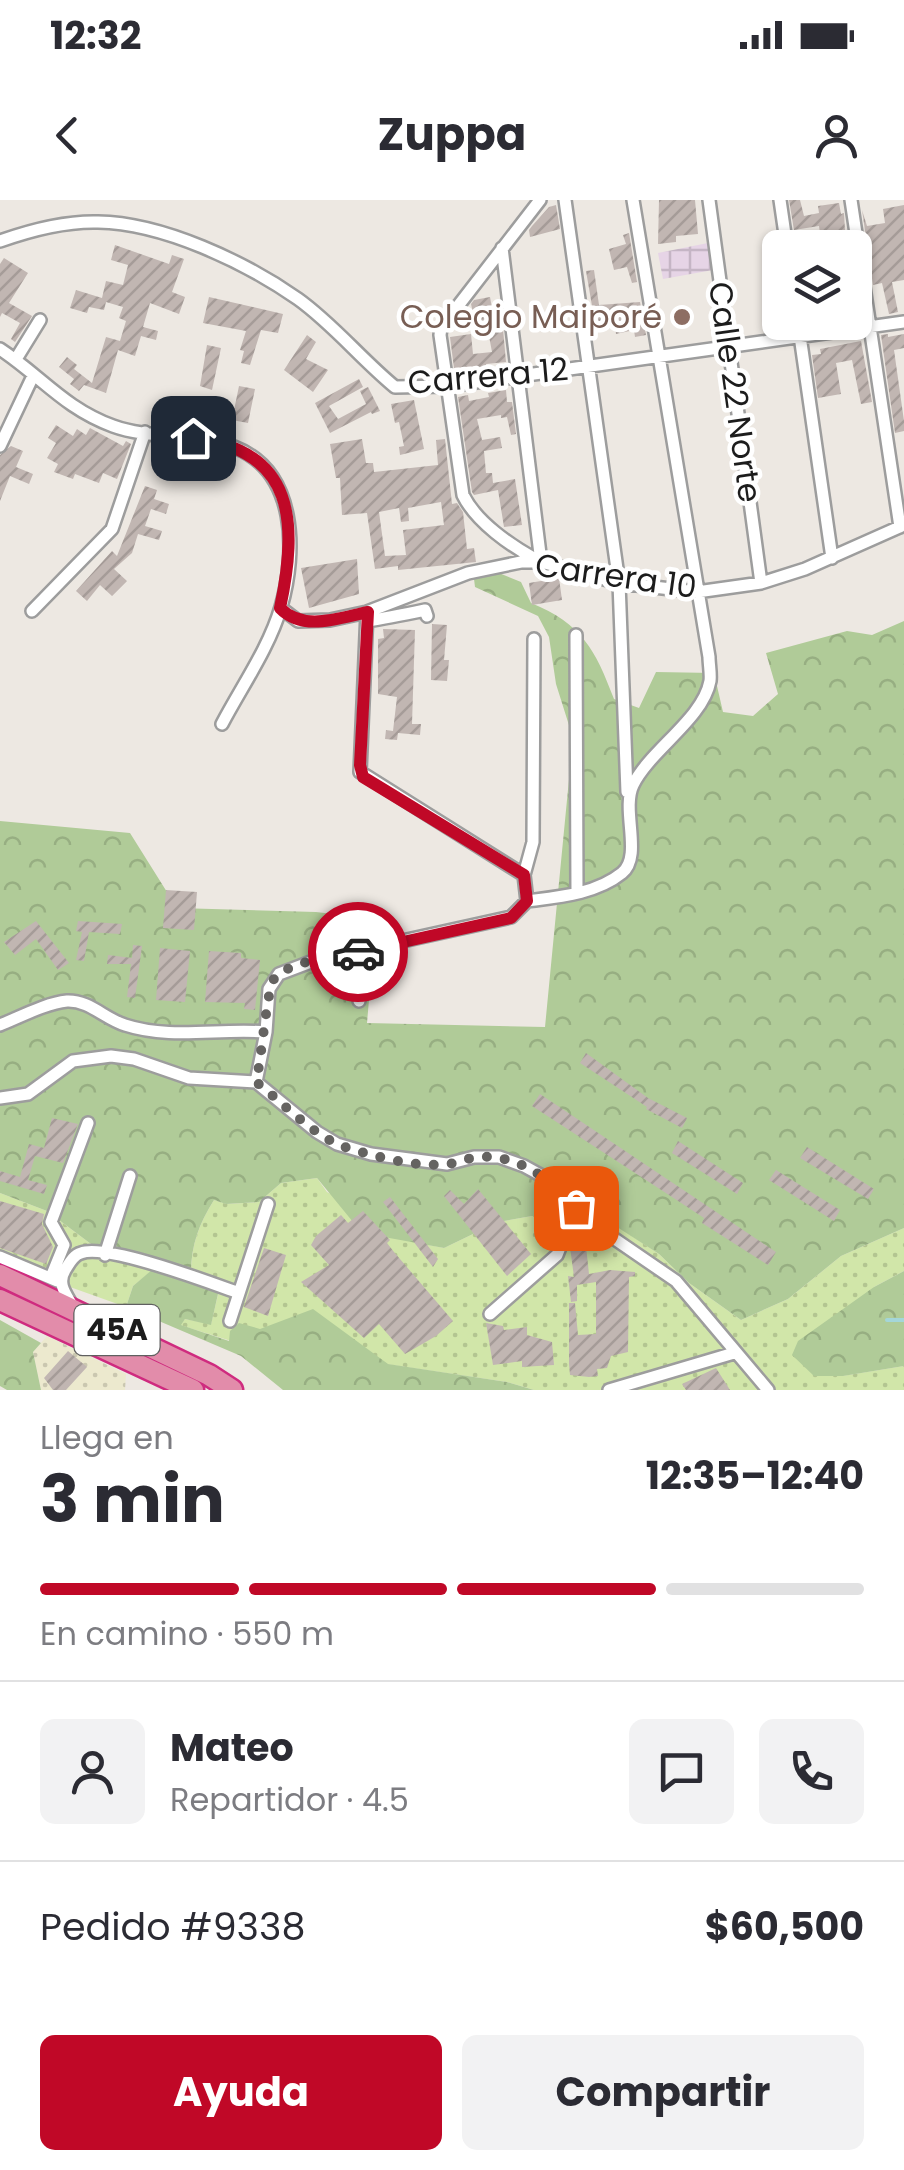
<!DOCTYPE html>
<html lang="es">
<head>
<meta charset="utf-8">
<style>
	body { margin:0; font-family:Poppins,sans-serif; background:#f2f2f3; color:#2b2b33; height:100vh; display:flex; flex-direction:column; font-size:38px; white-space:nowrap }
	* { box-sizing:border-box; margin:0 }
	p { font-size:32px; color:#7c7c81 }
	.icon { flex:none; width:55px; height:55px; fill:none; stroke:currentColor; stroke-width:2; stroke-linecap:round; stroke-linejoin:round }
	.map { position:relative; height:1190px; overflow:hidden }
	.drawer { display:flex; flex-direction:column; background:#fff; flex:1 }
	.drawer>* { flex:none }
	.buttons { position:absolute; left:762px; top:30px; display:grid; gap:20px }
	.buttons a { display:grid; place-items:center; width:110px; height:110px; border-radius:15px; background:#fff; box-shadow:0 2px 8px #0004; font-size:50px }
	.pin { position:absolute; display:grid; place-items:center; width:85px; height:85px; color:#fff; margin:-42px; border-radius:20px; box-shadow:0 5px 15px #0006 }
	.courier { position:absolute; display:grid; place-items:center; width:100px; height:100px; margin:-50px; border:8px solid #c00827; border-radius:50%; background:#fff; color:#222; box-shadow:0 2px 12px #0007 }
	.head em { font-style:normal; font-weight:700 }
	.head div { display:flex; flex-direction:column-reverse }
	.head { display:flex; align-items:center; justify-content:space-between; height:170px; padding:0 40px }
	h1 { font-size:65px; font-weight:700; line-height:75px }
	.bar { display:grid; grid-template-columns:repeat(4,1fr); gap:15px 10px; align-content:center; height:120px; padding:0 40px }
	.bar i { height:12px; border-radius:8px; background:#e1e1e2 }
	.bar .active { background:#c00827 }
	.bar p { grid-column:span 4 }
	.line { display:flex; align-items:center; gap:25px; padding:0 40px; border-top:2px solid #e1e1e2 }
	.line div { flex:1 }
	.round { display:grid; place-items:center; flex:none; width:105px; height:105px; border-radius:15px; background:#f2f2f3 }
	.primary-button { display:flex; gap:20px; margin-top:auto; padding:20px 40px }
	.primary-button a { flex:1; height:115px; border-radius:15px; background:#c00827; color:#fff; font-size:40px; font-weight:700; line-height:115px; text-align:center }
	.primary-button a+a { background:#f2f2f3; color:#2b2b33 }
	.status { display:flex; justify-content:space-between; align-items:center; height:70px; padding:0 50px; background:#fff; direction:ltr }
	.status svg { height:28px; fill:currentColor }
	header { display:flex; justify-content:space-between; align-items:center; height:130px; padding:0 40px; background:#fff; font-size:45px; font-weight:700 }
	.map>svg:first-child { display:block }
	.industrial { fill:url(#industrial-grid) }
	.farmland { fill:url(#farmland-dots) }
	.grass { fill:url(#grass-dots) }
	.forest { fill:url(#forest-crowns) }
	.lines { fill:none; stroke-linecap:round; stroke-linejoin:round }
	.stream { stroke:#a4d6d9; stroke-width:4 }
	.building { fill:url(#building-hatch); fill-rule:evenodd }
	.street-casing { stroke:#9d9d9d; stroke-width:16 }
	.highway-casing { stroke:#cf2b7f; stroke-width:25 }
	.street { stroke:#fff; stroke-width:11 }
	.highway { stroke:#e28caa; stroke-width:20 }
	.done { stroke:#656361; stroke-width:10; stroke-dasharray:0 18 }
	.route { stroke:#c00827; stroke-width:12 }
	.education-dot { fill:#8d6e63; stroke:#fff; stroke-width:4 }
	.labels { text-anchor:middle; stroke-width:9; stroke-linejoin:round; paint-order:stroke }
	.shield { fill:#fff; stroke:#606060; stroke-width:2.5 }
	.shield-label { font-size:30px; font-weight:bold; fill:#1c1c1c }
	.education-label { font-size:32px; fill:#785e54; stroke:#fff; text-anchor:end }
	.street-label { font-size:32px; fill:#1c1c1c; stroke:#fff }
</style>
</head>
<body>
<div class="status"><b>12:32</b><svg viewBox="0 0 49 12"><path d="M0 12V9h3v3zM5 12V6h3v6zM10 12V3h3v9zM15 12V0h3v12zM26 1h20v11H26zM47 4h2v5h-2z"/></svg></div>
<header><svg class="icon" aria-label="back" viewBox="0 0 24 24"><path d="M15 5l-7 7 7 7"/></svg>Zuppa<svg class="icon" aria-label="person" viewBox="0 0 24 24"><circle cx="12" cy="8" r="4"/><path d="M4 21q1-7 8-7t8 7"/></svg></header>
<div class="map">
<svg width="904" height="1190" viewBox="0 0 904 1190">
	<defs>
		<pattern id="industrial-grid" width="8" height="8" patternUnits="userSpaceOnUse" patternTransform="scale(2.5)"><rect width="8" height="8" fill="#e6d4e6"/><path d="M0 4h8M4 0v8" fill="none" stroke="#c5b5c5"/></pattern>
		<pattern id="farmland-dots" width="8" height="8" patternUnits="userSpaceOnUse" patternTransform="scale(2.5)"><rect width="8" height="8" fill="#ece9ce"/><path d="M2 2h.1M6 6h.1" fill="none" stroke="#cac7b0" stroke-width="1.8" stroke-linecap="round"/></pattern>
		<pattern id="grass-dots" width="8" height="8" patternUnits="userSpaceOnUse" patternTransform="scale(2.5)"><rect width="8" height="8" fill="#d1e6a9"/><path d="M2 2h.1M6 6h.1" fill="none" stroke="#b3c591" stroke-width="1.8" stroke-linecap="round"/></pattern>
		<pattern id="forest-crowns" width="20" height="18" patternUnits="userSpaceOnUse" patternTransform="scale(2.5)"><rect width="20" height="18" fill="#b0cb98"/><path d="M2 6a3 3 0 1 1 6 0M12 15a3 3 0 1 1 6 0" fill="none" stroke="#97ae82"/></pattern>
		<pattern id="building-hatch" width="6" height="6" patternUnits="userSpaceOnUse" patternTransform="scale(2.5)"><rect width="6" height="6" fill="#c1b6b2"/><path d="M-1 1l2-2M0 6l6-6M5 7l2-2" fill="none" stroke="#a59c98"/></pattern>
	</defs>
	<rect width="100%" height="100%" fill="#ede8e2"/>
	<path class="industrial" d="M708,43L713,70L663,79L658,53Z"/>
	<path class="farmland" d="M47,1136L126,1174L125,1190H41L33,1152Z"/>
	<path class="grass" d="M317,978L327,992L424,1044L444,1048L498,1022L532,1016H573L617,1026L659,1054L689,1083L741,1120L788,1099L841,1056L904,1028V1071L874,1087L842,1176L904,1166V1190H534L507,1182L231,1141L180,1125L185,1119L211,1124L220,1086L191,1081C190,1049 197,1027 214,1000L227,1004L259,1002L281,983Z
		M0,993L47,1011L111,1059L154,1069L133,1086L126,1107L0,1062Z"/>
	<path class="forest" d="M494,371L521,382L531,403C582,424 595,449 614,499L639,508L656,472L714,473L723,512L753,516L778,494L766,453L847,431L872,435L904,421V1028L841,1056L788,1099L741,1120L689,1083L659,1054L617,1027L573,1016H532L498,1022L444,1048L362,1033L317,978L281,983L259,1002L226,1004L214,1000C197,1027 190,1049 191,1081L220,1085L211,1125L185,1119L181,1125L229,1141L230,1131L239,1123L260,1129L313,1109L388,1164L507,1182L534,1190H283L241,1156L126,1107L133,1086L153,1069L111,1059L47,1011L0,993V621L130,633L177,708L316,712L376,719L367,823L545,827L573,538L556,484L549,437L538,416L475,387L474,379Z
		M904,1071V1166L843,1176H814L792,1155L798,1141L874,1087Z
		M0,1120L41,1143L33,1152L41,1190H7L0,1186Z"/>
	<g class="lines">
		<path class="stream" d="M887,1120H904"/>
	</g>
	<path class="building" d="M659,0H695L698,34L676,36V42L658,44Z
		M789,0H800L804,16L819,13L818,6L839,3L841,14L844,13L846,48H822L819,26L794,30Z
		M556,5L560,29L530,37L529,30L532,26L549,7Z
		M904,5V80L892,82L898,112L889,114L882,83L873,85L862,10L867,26L885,23L883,9Z
		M629,33L637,82L632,83L627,67L614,70L609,49L626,44L623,35Z
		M777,43L780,86L770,88L764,67L765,46Z
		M115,45L169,64L172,55L184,59L172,92L185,97L179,114L150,103L143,127L158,131L156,140L141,136L135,156L118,150L106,193L84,185L79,191L70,184L74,179L59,167L67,157L77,165L74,169L92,183L106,137L120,141L126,121L119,118L123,107L106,102L104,110L89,107L87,113L70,108L76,90L102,98L106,81L123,85L128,65L111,60Z
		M4,58L28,73L9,103L32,116L15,142L11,139L20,123L2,113L0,117V64Z
		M594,70L599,105L640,102L646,135L635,137L634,130L616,134L615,126L596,129L586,71Z
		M209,97L283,114L278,133L261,130L250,165L241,163L244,151L240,150L246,131L203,123Z
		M490,97L492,108L497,107L503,129L506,162L486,164L487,171L455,176L450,137L471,134L473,154L492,152L486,120L475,122L471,104L474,100Z
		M888,134V137L904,134V148L894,150L904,221V231L895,233L881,135Z
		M307,135L316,142L306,159L328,170L313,192L284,170Z
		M861,141L872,202L861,204L852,160L836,163L841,194L818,198L812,155L821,154L820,149Z
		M207,145L221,148L212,190L200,186Z
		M359,179L363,187L329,206L338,219L366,204L360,191L368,187L380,211L372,214L371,212L330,233L315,203Z
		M239,186L255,189L248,223L232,220Z
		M506,190L507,202H512L516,234L511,235L507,217L501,218V215L477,219L482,240L500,237L502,248L484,251L486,273H492L493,283L515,279L522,325L504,327L498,290L474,295L472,292L458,197L468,195L469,201L489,197L488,193Z
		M414,200L424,249L400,255L399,247L404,246L399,222L395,223L391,204Z
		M56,225L73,236L77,229L86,235L90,228L123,246L126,241L131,244L117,279L103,273L99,283L75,274L73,279L54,272L58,264L47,258L56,243L48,238Z
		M362,239L366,263H373L374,272L438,265L436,240L445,239L452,304L457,303L463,312L467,349L474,348L476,362L398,370V366L375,369L367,313L342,315L340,278H336L330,244ZM441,302L444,325L403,330L406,355L385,356L379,312L399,308L401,322L409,321L408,308Z
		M11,246L23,251L16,267L33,274L29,284L10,276L0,301V255Z
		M145,286L157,290L154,299L169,304L166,314L151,309L145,326L162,331L159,340L138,334L132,353L114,369L127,381L112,396L100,385L87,401L76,391L112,351L117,356Z
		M357,359L359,394L309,408L301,368Z
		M559,378L562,400L532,405L529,383Z
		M432,424L447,425L444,460H449L447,481L431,480Z
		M383,429L415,430L412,524H421L420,535L398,533L397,540L385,539L386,530L393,531L397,497L378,494V439L384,438Z
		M166,690L197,692L194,730L163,728Z
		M36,721L69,763L58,770L36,739L15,755L4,742Z
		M78,721L122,724L120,734L89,732L84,761L76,760L82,732L76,731Z
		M133,745L142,746L135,798L127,797L131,764H107L108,755L132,758Z
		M160,748L190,751L185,802L156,800Z
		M209,751L241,753V758L260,760L255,810L244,809L245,803L205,802Z
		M586,853L648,898L687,918L682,928L646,909L647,907L580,863Z
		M540,894L776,1052L768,1065L702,1023L704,1018L672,997L532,906Z
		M52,918L78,924L63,963L35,956L28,980L47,985L44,994L0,981V971L20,977L29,944L44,948Z
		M678,941L743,983L737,994L672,953Z
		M807,947L874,989L868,999L800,958Z
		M776,970L840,1010L834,1021L769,980Z
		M478,989L531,1054L507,1076L444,996L450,990L464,1004Z
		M390,997L438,1059L433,1067L383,1002Z
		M0,1001L44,1014L42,1024L53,1047L46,1064L0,1048Z
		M363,1011L390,1040L387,1043L394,1052L453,1121L436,1136L405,1154L379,1124L364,1138L301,1082L329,1065L311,1045L316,1036L341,1015L348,1023Z
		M585,1037L589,1074L610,1070L635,1072V1076L629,1077L628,1152L611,1156L607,1168L597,1169L598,1176L589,1177L570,1175L569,1164V1103H575L578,1135L596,1134V1082L577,1085V1101L571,1102L568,1076L574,1077L570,1047L574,1038Z
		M264,1048L286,1055L268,1116L244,1107Z
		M486,1123L503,1126L504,1130L527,1127V1135L552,1142L554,1165L522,1167V1161L493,1165Z
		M68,1151L87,1167L66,1190H53L44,1178Z
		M716,1168L730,1190H686L682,1184Z"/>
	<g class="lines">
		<defs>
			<path id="street" d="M565,0L619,383L627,592
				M709,0L761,383
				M780,0L787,48
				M851,0L900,327
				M0,41C31,30 65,21 98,22C163,23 245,62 298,99C333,124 361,159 395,187L448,186L904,122
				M502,48L541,362
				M798,122L832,358
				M0,149C41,176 64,208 113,226C151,240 196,232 234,247C297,271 297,352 281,407C269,448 242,486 222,524
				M16,159L40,120
				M0,246L33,176
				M537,360C511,346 476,322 463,295L440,135L441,128L540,0
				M281,408L298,421L330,420L367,412L468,373L521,362H541L619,383L697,392L761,383L805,369L904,325
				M32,411L112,329L145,232
				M367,421C387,418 406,414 425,410L427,416
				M576,435L577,692
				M524,675L533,642L534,439
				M527,701C558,697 596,694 622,673C643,656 621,610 633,585C650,550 703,519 710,481C711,474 709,464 709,457L633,0
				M359,801L366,750
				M0,825C20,817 46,803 67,801C89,800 105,819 125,825C171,840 219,828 266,832
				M256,882L266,832L269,789L279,774L316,760L511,717L527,701L524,675L360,572L367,412
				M0,898L28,894L73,861L111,856L134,859L189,878L256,882L317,932L337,944L371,954L447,964L474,957H499L524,966L544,977L606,1033L676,1081L768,1190
				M105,1055L130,976
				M0,1057L57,1081
				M51,1077L64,1045L51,1022L88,923
				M72,1105C65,1093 57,1083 65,1070C69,1064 73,1055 81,1053C106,1043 211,1083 239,1093
				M490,1114L557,1055L575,1009
				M230,1121L268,1004
				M609,1190L734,1153"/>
			<path id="highway" d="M0,1075L209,1175L232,1190
				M0,1100L193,1190"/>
		</defs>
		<use href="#street" class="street-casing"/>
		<use href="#highway" class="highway-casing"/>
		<use href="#street" class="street"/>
		<use href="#highway" class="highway"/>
	</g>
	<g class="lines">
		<path class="done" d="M358,752C336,756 289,761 274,779C267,788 261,863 256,882C281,901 314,936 342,946C373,956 415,968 448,964C458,963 467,958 478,957C518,954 551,979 576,1008"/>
		<path class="route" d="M193,238C296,250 298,324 280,408C303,432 339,418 368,412L360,565L363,577L524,675L527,701L511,718L358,752"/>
	</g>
	<circle class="education-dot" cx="682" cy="117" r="10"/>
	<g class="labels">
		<rect class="shield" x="74.5" y="1105" width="85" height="50" rx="8"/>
		<g class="shield-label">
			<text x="117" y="1140">45A</text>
		</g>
		<g class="education-label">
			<text x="662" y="128">Colegio Maiporé</text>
		</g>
		<g class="street-label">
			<text transform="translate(488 176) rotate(-5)" y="11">Carrera 12</text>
			<text transform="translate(735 192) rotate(82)" y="11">Calle 22 Norte</text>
			<text transform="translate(616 376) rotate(8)" y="11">Carrera 10</text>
		</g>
	</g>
</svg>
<div class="buttons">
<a><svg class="icon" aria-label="layers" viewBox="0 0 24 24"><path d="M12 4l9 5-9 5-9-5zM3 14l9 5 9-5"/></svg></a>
</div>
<div class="pin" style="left:576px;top:1008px;background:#ea580c"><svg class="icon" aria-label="bag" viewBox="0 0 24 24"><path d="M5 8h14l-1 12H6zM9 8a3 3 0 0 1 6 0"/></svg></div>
<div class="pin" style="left:193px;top:238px;background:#1f2937"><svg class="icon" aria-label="home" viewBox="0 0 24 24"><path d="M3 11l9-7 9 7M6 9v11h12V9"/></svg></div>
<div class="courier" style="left:358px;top:752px"><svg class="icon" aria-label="car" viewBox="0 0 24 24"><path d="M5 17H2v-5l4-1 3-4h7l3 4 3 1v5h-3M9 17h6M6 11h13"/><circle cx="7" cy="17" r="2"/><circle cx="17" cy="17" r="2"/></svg></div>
</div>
<section class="drawer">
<div class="head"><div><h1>3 min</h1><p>Llega en</p></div><em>12:35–12:40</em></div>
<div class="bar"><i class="active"></i><i class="active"></i><i class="active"></i><i></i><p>En camino · 550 m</p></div>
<div class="line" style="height:180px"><a class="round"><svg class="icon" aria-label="person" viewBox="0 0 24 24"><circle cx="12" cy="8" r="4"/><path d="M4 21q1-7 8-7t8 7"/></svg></a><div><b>Mateo</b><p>Repartidor · 4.5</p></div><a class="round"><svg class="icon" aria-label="chat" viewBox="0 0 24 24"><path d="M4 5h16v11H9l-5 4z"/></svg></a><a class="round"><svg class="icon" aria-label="phone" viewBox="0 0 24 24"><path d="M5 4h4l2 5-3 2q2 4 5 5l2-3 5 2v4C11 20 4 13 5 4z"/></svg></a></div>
<div class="line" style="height:130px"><div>Pedido #9338</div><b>$60,500</b></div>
<div class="primary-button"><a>Ayuda</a><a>Compartir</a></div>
</section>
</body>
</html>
